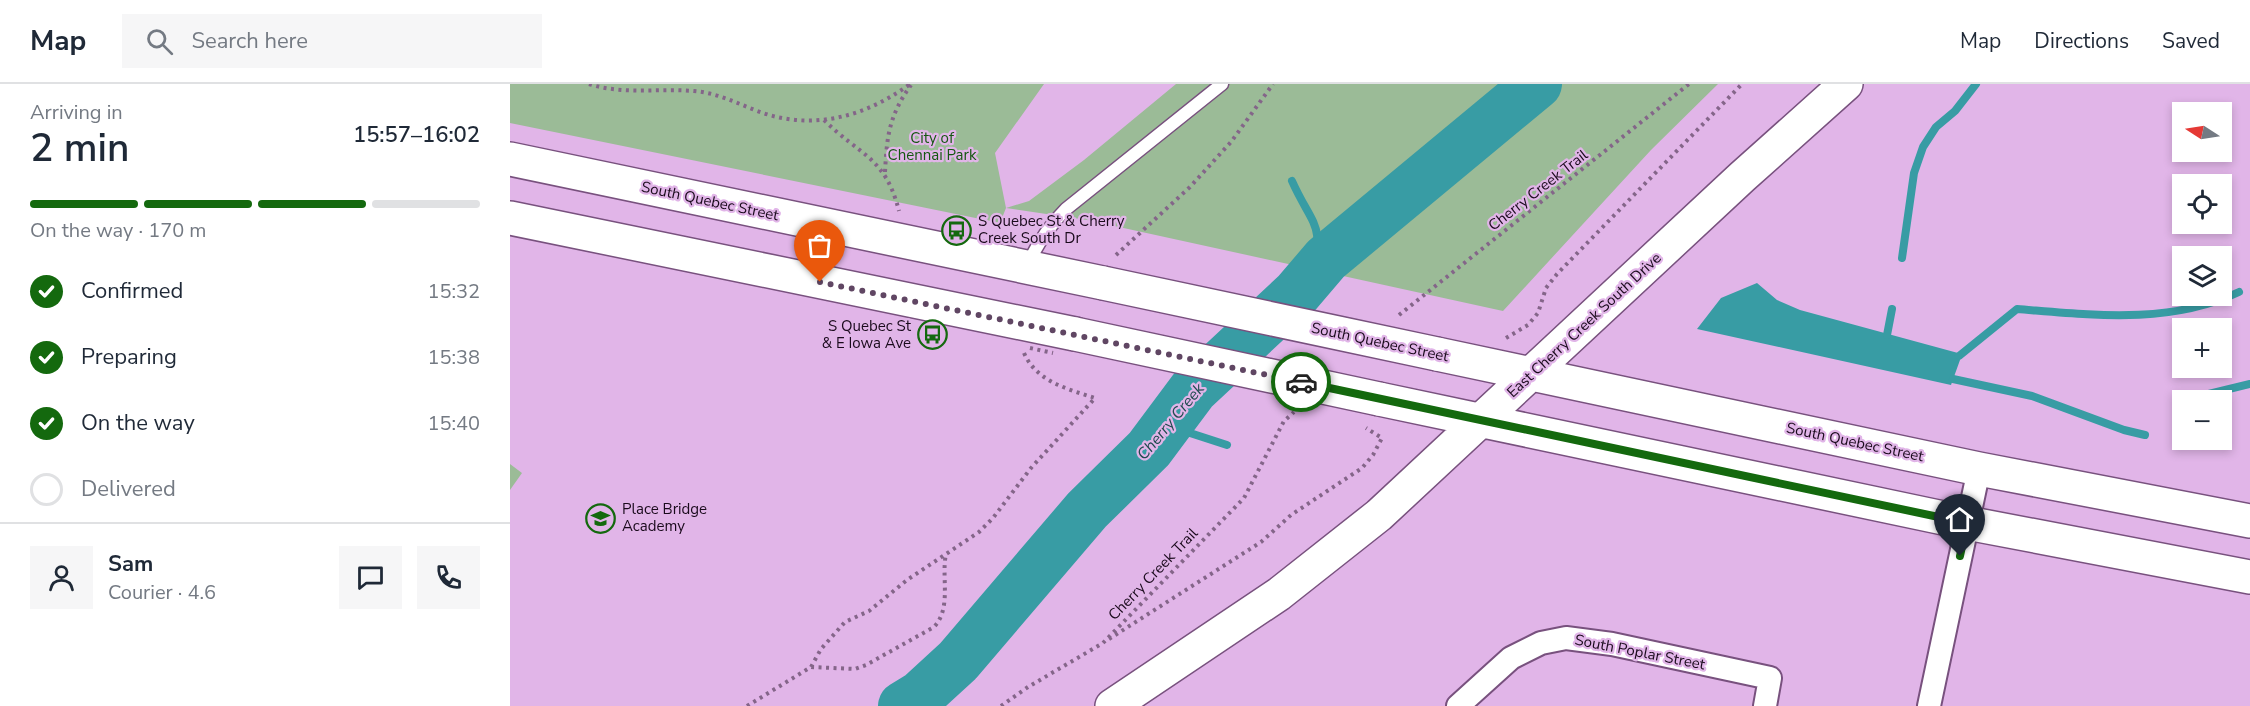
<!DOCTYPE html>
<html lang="en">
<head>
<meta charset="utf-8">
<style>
	body { margin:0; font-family:"Nunito Sans",sans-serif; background:#f6f6f7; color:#1f2937; height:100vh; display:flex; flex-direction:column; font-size:22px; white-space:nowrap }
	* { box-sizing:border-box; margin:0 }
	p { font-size:20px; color:#747a83 }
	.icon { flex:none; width:33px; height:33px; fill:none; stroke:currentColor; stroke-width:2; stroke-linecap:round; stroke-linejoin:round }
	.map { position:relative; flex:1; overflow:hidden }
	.side { display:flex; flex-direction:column; background:#fff; width:510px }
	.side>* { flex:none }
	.needle { width:39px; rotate:282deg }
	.fabs { position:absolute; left:1662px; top:18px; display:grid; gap:12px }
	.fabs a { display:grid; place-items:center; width:60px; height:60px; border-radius:0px; background:#fff; box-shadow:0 3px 9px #0003; font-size:30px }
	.pin { position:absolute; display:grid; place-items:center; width:51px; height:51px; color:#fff; margin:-62px -26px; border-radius:50% 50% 50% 0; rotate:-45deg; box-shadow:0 0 6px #0007 }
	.pin .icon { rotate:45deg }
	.courier { position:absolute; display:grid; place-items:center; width:60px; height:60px; margin:-30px; border:4px solid #14690e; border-radius:50%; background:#fff; color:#222; box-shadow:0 2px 8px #0007 }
	.headline em { font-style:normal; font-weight:600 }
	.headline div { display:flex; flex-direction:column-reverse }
	.headline { display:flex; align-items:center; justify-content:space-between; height:102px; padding:0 30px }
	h1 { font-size:39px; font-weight:600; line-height:45px }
	.bar { display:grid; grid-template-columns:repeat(4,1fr); gap:9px 6px; align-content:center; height:72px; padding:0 30px }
	.bar i { height:8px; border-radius:4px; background:#e0e1e3 }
	.bar .on { background:#14690e }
	.bar p { grid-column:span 4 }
	.line { display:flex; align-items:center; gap:15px; padding:0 30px; border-top:2px solid #e0e1e3 }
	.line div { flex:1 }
	.round { display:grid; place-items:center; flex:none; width:63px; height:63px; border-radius:0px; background:#f6f6f7 }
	ol { padding:0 30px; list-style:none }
	li { display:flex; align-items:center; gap:18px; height:66px }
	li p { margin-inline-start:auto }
	li .icon { padding:6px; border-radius:50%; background:#14690e; color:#fff; stroke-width:4 }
	li:last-child { color:#747a83 }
	li i { width:33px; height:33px; border:3px solid #e0e1e3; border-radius:50% }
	header { display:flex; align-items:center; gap:36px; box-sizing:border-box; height:84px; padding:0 30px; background:#fff; border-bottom:2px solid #e0e1e3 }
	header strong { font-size:28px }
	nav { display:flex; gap:33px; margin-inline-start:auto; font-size:21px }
	.search { width:420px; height:54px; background:#f6f6f7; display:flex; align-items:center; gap:15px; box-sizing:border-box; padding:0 21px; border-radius:0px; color:#747a83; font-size:22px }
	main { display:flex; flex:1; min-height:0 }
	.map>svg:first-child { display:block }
	.green { fill:#9bbb97 }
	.water { fill:#389ca4 }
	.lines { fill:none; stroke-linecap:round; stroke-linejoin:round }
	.stream { stroke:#389ca4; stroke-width:8 }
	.river { stroke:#389ca4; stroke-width:50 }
	.lane-casing { stroke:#78517e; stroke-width:15 }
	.street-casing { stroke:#78517e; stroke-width:26 }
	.secondary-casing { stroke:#78517e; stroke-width:36 }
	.path { stroke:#846589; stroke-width:4; stroke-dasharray:3 4.5; stroke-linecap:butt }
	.lane { stroke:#fff; stroke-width:12 }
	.street { stroke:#fff; stroke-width:22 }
	.secondary { stroke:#fff; stroke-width:33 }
	.secondary-bridge-casing { stroke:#78517e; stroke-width:36; stroke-linecap:butt }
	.path-bridge { stroke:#846589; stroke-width:4; stroke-dasharray:3 4.5; stroke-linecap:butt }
	.secondary-bridge { stroke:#fff; stroke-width:33 }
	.done { stroke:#604663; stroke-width:6; stroke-dasharray:0 10.8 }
	.route { stroke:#14690e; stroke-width:8 }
	.labels { text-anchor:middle; stroke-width:4.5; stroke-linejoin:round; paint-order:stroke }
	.park-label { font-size:15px; fill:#155811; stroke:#e1b5e8 }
	.street-label { font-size:15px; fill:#1a0a1c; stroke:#e1b5e8 }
	.poi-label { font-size:15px; fill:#1a0a1c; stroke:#e1b5e8; text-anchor:start }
	.water-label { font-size:16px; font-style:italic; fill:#1f4b4f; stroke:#e1b5e8 }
</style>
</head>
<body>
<header>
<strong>Map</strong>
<div class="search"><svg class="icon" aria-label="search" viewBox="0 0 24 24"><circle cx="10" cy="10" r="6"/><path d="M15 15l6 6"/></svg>Search here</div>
<nav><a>Map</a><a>Directions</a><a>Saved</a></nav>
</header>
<main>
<section class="side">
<div class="headline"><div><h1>2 min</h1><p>Arriving in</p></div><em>15:57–16:02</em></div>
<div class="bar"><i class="on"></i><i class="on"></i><i class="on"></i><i></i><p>On the way · 170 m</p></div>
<ol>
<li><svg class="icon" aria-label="check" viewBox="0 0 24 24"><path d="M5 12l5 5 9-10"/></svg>Confirmed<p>15:32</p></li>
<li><svg class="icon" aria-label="check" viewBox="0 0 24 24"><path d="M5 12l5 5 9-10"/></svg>Preparing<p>15:38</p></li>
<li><svg class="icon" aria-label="check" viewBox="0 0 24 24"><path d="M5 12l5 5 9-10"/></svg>On the way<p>15:40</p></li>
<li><i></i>Delivered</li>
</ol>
<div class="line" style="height:108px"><a class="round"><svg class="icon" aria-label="person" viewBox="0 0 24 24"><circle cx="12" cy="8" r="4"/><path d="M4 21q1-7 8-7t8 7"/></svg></a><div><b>Sam</b><p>Courier · 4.6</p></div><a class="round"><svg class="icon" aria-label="chat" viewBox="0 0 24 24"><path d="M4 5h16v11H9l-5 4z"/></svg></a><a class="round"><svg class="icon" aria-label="phone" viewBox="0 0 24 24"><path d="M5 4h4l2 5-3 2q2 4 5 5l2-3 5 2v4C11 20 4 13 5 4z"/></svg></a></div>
</section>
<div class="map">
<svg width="1740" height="622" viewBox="0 0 1740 622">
	<rect width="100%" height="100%" fill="#e1b5e8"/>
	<path class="green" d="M0,0H534L485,69L496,124L519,117L574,76L666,0H1208L1141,66L993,227L577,136L496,124L490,139L0,39Z
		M0,380L12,389L0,406Z"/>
	<path class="water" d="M1247,199L1267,216L1290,226L1448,269L1450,276L1441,301L1187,245L1211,214Z"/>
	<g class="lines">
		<path class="stream" d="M782,97C802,142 817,140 800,193
			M1392,174L1404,89L1413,63L1426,43L1445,27L1466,0
			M1377,251L1382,225
			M1449,272L1507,225C1582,231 1659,241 1729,208
			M1443,295L1522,312L1614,346L1635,351
			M1674,316L1740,300
			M652,346L680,349L717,361"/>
		<path class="river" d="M393,622L411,611L448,577L577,426L639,365L683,306L787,209L816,175L1027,0"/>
		<defs>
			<path id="lane" d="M517,182C527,160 539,142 556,125L712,0"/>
			<path id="street" d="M948,622L1001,574L1031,559L1056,554L1102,560L1260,594L1255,622
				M1419,622L1469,385"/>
			<path id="secondary" d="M0,75L593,199
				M0,134L565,250
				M927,270L1469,385L1740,437
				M869,315L1457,439L1740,493
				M602,622L769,510L869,431L1232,93L1336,0"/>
		</defs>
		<use href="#lane" class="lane-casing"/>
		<use href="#street" class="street-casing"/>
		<use href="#secondary" class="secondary-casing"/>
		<path class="path" d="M79,0C113,11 149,4 184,7C209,9 230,21 253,29C306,47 358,31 400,0
			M314,36C350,72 375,72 389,127
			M375,88C377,51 379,32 401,1
			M606,171L680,103L721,58L763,0
			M889,231L1179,0
			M996,254L1018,241L1028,229L1036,204L1047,190L1232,0
			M599,555L751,458L781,431L852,384L863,371L872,354L856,344
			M301,583L311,565L335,538L359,527L397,496L469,448L483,434L521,384L585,314C557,305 526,297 514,269
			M237,622L301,583L345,585L356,581L424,543C442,524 431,493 436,470
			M491,622L518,603L593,559L734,414L774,337L784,328"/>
		<use href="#lane" class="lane"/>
		<use href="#street" class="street"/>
		<use href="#secondary" class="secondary"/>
		<defs>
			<path id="secondary-bridge" d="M593,199L927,270
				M565,250L869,315"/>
		</defs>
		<use href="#secondary-bridge" class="secondary-bridge-casing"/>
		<path class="path-bridge" d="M520,264L543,269"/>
		<use href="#secondary-bridge" class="secondary-bridge"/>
	</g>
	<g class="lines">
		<path class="done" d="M310,198L791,298"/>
		<path class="route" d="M791,298L1457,439L1450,472"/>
	</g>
	<defs>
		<symbol id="bus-ring" viewBox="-11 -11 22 22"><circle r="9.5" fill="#e1b5e8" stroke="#14690e" stroke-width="1.5"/><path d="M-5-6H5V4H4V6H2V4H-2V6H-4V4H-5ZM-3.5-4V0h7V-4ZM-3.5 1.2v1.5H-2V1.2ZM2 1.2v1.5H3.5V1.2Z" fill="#14690e"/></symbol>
		<symbol id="school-ring" viewBox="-11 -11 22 22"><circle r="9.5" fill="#e1b5e8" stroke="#14690e" stroke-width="1.5"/><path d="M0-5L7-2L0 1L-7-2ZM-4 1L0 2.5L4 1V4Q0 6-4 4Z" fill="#14690e"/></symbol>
	</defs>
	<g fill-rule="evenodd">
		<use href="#bus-ring" x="430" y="130" width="33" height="33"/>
		<use href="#bus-ring" x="406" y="234" width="33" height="33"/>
		<use href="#school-ring" x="74" y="418" width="33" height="33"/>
	</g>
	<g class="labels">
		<g class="park-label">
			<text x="422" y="59">City of<tspan x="422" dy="17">Chennai Park</tspan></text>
		</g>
		<g class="street-label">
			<text transform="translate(1028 106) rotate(-38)" y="5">Cherry Creek Trail</text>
			<text transform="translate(200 117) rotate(12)" y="5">South Quebec Street</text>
			<text transform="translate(1074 241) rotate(-43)" y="5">East Cherry Creek South Drive</text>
			<text transform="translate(870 258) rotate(12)" y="5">South Quebec Street</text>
			<text transform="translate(1345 358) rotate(12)" y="5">South Quebec Street</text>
			<text transform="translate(643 490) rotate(-46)" y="5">Cherry Creek Trail</text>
			<text transform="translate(1130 568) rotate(11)" y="5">South Poplar Street</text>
		</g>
		<g class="poi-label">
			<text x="468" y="142">S Quebec St &amp; Cherry<tspan x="468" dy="17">Creek South Dr</tspan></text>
			<text x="401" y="247" text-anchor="end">S Quebec St<tspan x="401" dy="17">&amp; E Iowa Ave</tspan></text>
			<text x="112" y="430">Place Bridge<tspan x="112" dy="17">Academy</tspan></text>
		</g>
		<g class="water-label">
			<text transform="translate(660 337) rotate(-50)" y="6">Cherry Creek</text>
		</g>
	</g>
</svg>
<div class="fabs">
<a><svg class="needle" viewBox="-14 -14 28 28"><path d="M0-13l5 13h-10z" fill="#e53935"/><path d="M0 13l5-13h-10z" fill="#747a83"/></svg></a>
<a><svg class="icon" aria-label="locate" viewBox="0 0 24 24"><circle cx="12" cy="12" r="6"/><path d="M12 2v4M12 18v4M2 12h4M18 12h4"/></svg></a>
<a><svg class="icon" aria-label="layers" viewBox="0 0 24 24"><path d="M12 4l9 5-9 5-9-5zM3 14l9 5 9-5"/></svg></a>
<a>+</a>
<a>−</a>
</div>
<div class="pin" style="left:310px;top:198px;background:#ea580c"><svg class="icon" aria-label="bag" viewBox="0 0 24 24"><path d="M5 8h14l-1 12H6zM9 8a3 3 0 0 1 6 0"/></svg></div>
<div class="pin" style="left:1450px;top:472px;background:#1f2937"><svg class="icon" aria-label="home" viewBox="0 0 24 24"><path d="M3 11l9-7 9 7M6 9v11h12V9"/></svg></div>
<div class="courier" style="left:791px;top:298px"><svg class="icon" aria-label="car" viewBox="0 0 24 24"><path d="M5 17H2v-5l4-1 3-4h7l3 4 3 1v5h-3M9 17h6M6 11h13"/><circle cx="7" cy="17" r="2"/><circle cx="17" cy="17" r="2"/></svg></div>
</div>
</main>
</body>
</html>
